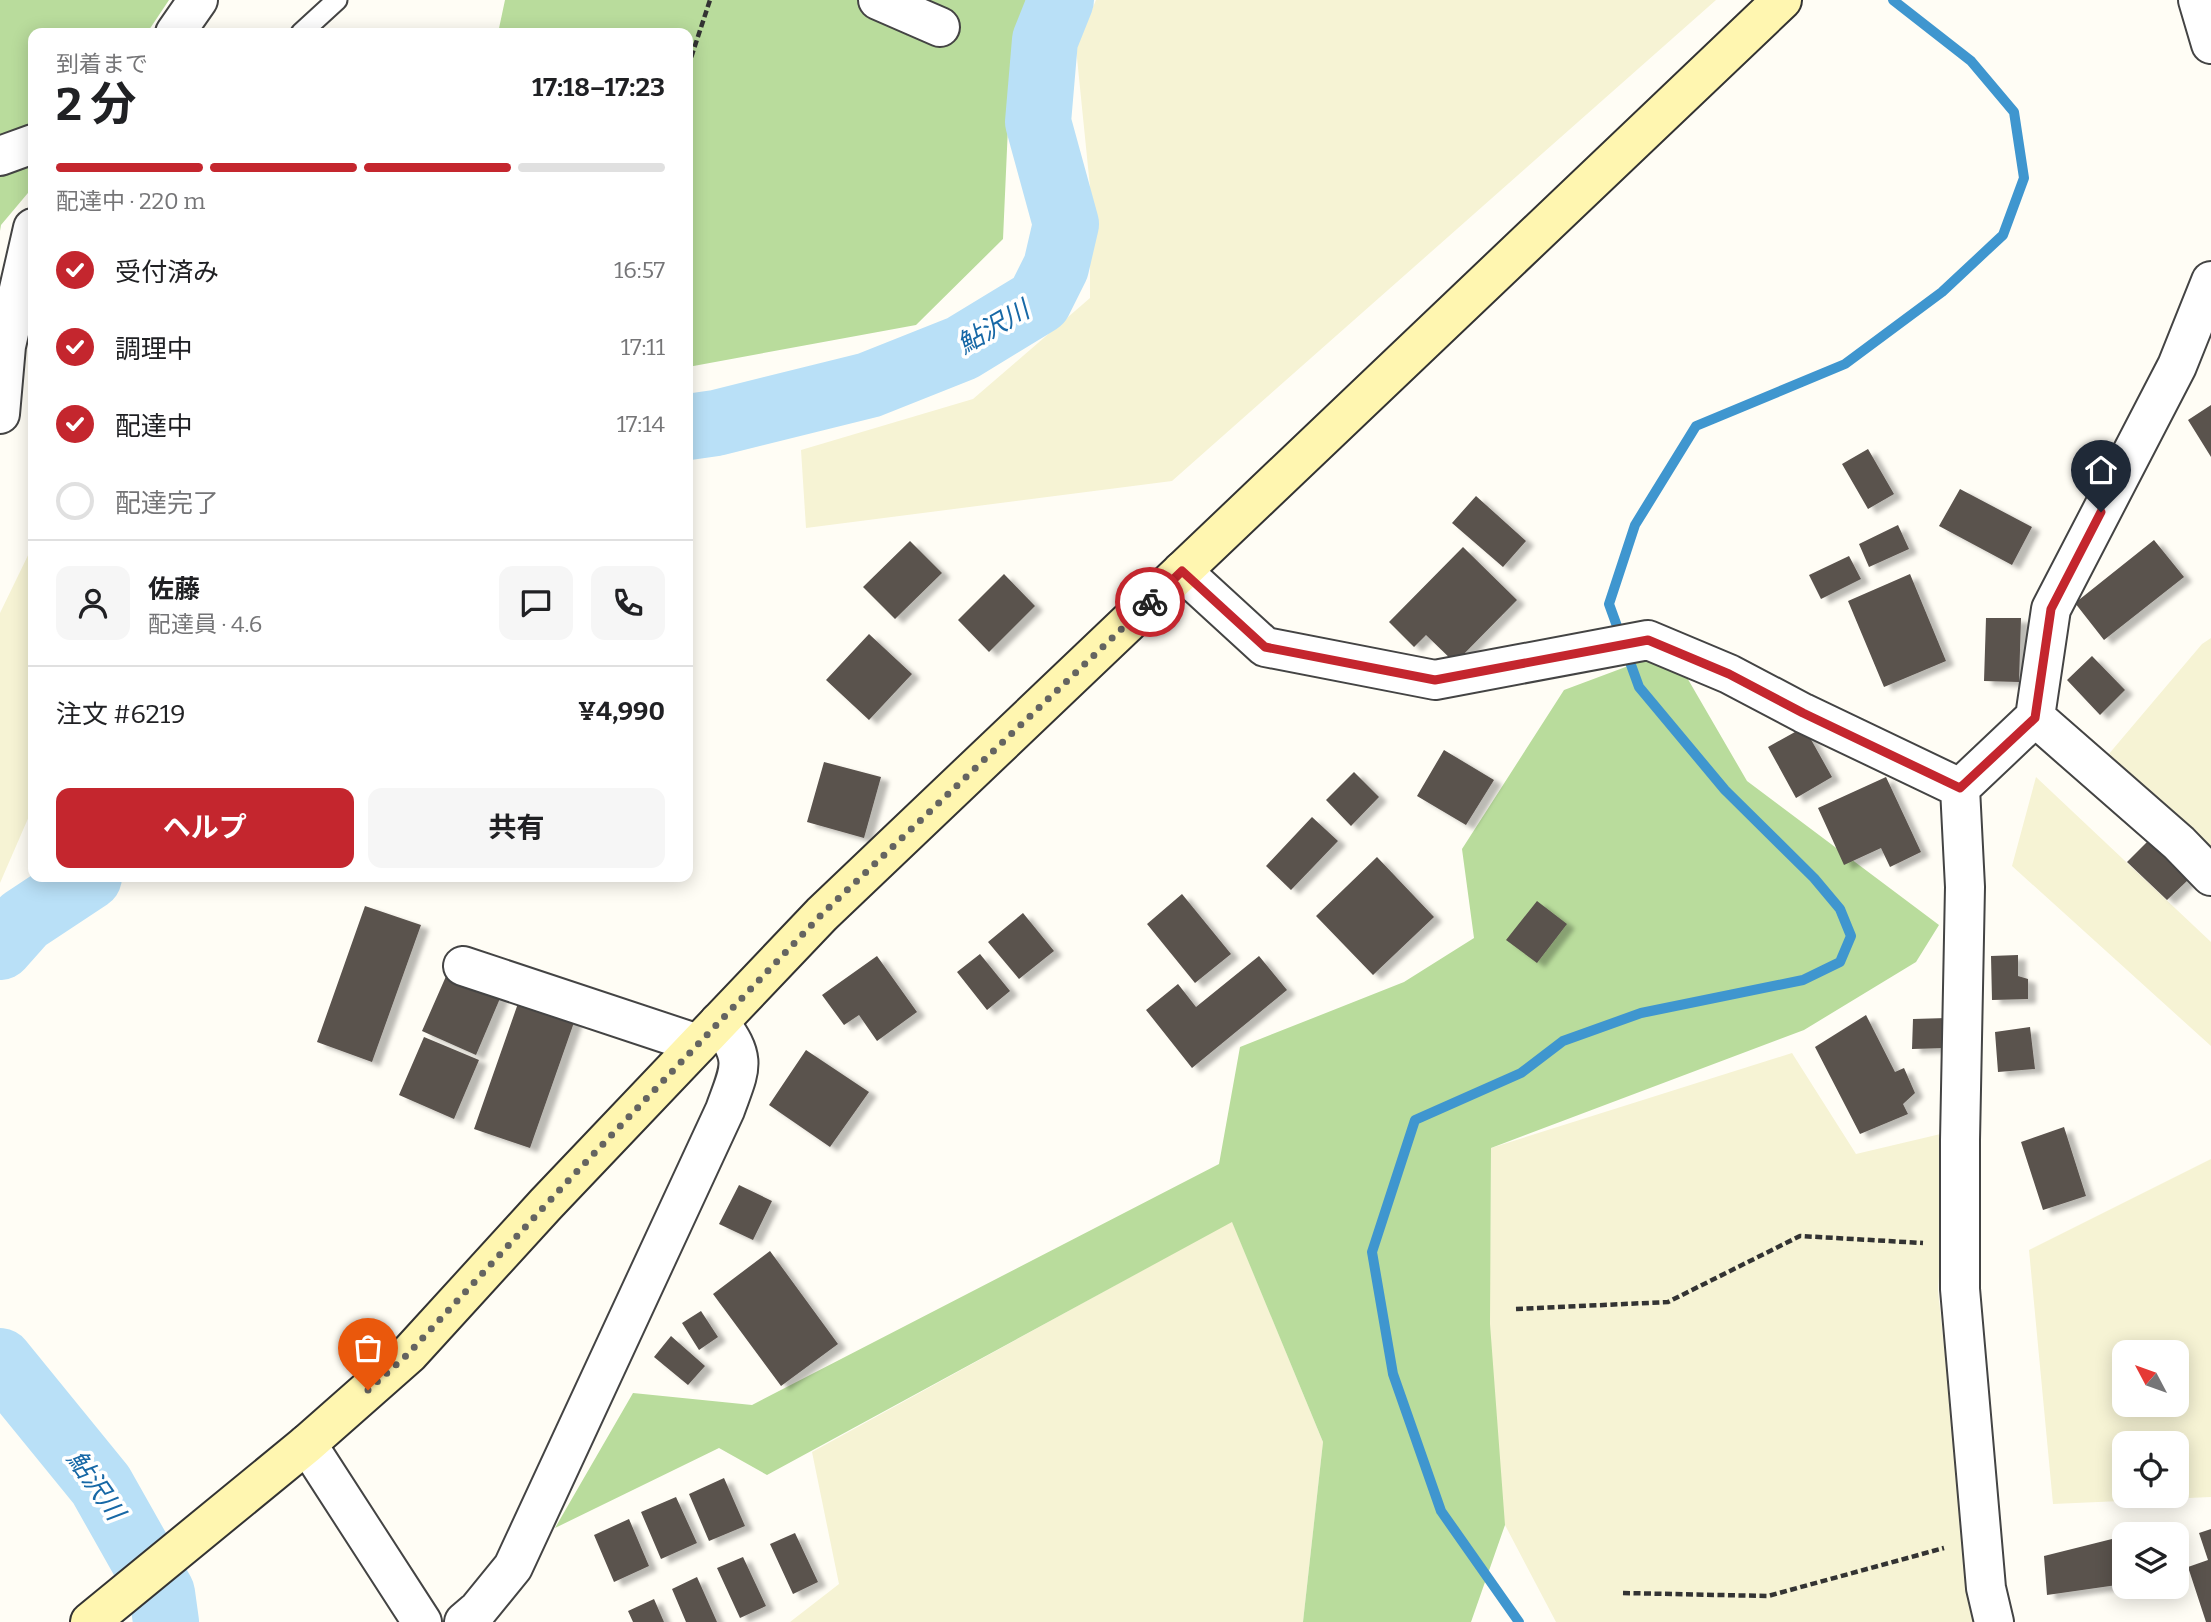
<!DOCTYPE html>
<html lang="ja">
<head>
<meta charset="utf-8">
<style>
	body { margin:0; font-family:Bitter,"Noto Sans JP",serif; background:#f6f6f6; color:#202124; height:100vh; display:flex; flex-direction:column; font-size:26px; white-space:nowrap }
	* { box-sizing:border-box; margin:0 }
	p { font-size:23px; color:#757577 }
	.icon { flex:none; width:38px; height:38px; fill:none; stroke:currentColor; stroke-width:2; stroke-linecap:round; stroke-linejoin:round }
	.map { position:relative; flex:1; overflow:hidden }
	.details { position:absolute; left:28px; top:28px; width:665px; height:854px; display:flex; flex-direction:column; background:#fff; border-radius:14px; box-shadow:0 4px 18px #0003 }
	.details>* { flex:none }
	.needle { width:46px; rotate:311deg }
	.controls { position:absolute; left:2112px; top:1340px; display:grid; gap:14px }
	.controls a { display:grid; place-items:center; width:77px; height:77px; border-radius:14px; background:#fff; box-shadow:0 4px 18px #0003; font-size:35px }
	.pin { position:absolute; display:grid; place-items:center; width:60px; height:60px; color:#fff; margin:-72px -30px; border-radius:50% 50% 50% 0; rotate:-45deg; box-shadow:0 0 7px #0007 }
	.pin .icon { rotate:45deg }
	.courier { position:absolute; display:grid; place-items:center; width:70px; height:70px; margin:-35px; border:5px solid #c4262e; border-radius:50%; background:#fff; color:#222; box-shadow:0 2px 9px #0007 }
	.headline em { font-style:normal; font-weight:700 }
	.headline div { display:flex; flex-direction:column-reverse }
	.headline { display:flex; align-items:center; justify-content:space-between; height:119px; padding:0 28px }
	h1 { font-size:46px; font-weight:700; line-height:52px }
	.bar { display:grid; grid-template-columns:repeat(4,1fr); gap:10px 7px; align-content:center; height:84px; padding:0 28px }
	.bar i { height:9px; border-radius:5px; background:#e0e0e0 }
	.bar .on { background:#c4262e }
	.bar p { grid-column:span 4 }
	.line { display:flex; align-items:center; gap:18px; padding:0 28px; border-top:2px solid #e0e0e0 }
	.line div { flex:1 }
	.round { display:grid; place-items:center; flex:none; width:74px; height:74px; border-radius:14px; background:#f6f6f6 }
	ol { padding:0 28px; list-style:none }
	li { display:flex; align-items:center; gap:21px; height:77px }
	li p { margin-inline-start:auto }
	li .icon { padding:7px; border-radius:50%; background:#c4262e; color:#fff; stroke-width:4 }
	li:last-child { color:#757577 }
	li i { width:38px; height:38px; border:4px solid #e0e0e0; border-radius:50% }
	.primary-button { display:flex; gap:14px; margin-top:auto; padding:14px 28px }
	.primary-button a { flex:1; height:80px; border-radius:14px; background:#c4262e; color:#fff; font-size:28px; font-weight:700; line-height:80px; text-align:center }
	.primary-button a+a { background:#f6f6f6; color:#202124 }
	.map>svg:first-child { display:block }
	.farmland { fill:#f6f3d4; fill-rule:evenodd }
	.forest { fill:#b9dc9c }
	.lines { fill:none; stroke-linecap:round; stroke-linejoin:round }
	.stream { stroke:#3f96cf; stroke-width:10 }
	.river { stroke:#b9e0f7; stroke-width:66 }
	.building { fill:#5a524d; filter:url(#shadow) }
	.lane-casing { stroke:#444; stroke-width:23 }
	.street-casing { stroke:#444; stroke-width:42 }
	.secondary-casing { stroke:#333; stroke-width:42 }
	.path { stroke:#333; stroke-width:4.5; stroke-dasharray:7 3.5; stroke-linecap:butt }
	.lane { stroke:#fff; stroke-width:19 }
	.street { stroke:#fff; stroke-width:38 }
	.secondary { stroke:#fff6b0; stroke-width:38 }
	.done { stroke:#646461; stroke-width:7; stroke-dasharray:0 12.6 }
	.route { stroke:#c4262e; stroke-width:9 }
	.labels { text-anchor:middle; stroke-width:7; stroke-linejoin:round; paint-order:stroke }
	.water-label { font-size:26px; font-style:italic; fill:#1768a6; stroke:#fff }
</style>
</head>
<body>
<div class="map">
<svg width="2211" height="1622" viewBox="0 0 2211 1622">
	<defs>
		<filter id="shadow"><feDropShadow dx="8" dy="4.5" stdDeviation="2" flood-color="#0004"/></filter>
	</defs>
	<rect width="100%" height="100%" fill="#fffdf5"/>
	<path class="farmland" d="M1096,0H1716L1172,481L806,528L801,450L973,399L1090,298V187L1076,48Z
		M33,545V807L0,883V613Z
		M2211,638V850L2108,755L2202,644Z
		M2036,777L2211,942V1046L2012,866Z
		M1792,1053L1856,1154L1949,1132L1938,1290L1974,1622H1556L1505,1525L1488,1501L1491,1148Z
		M2211,1159V1497L2053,1504L2029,1250ZM2124,1353H2177V1405H2124ZM2124,1444H2177V1496H2124Z
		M1232,1221L1323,1442L1303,1622H790L839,1584L812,1452Z"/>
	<path class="forest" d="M0,0H169L147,33H33V187L1,225L0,231Z
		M505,0H1026L1011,59L1003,239L916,325L688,367V33H498Z
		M1671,650L1747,781L1939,925L1916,962L1804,1030L1491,1148L1490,1324L1505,1525L1471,1622H1303L1323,1442L1232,1222L767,1475L719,1448L555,1528L633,1393L752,1405L1219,1164L1240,1047L1404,982L1474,938L1462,849L1564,690Z"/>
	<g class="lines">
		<path class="stream" d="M1519,1622L1441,1511L1393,1374L1372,1252L1415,1120L1521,1073L1563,1041L1641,1013L1803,980L1840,962L1851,936L1840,909L1814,878L1725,790L1639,687L1609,604L1635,525L1696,426L1845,364L1942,292L2003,235L2024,178L2014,112L1971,61L1893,0"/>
		<path class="river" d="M688,427L716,423L869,385L962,348L1039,301L1056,267L1066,224L1038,122L1045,40L1061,0
			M0,947L24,920L89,877
			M0,1361L101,1485L162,1593L166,1622"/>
	</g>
	<path class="building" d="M2211,405V457L2188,420Z
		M1868,449L1894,494L1868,509L1842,464Z
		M1960,489L2032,527L2012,565L1939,526Z
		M1476,496L1526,541L1503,567L1452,523Z
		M1898,525L1909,549L1869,567L1859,544Z
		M2154,540L2184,577L2104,640L2075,603Z
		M910,541L942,573L895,619L863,587Z
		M1463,547L1517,600L1455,663L1426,635L1414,647L1389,622Z
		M1849,556L1861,579L1821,599L1809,575Z
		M1004,574L1035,606L989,652L958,620Z
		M1910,574L1946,661L1884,687L1848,601Z
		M1986,618H2021L2019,682L1984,681Z
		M869,634L912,674L869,720L826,680Z
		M2092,656L2125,690L2100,715L2067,680Z
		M1804,727L1832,777L1796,798L1768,747Z
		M1444,750L1494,780L1466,825L1417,796Z
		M824,762L881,777L864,838L807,822Z
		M1354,772L1379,797L1351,826L1326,800Z
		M1886,777L1921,852L1890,867L1881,848L1844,865L1818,808Z
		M1312,817L1338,841L1291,890L1266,866Z
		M2149,840L2188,880L2167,900L2127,862Z
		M1377,857L1434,917L1373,975L1316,916Z
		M1182,894L1231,954L1195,983L1147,924Z
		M1537,901L1567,924L1537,963L1506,940Z
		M365,906L421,925L372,1062L317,1042Z
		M1023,913L1054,951L1019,979L988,942Z
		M980,954L1010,991L987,1010L957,972Z
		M2018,955V976L2028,979V999L1992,1000L1991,956Z
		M877,956L917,1012L877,1041L859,1015L844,1025L822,995Z
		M1259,956L1287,990L1192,1068L1146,1010L1178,984L1196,1007Z
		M447,974L501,996L476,1055L422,1031Z
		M522,992L578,1011L530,1148L474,1129Z
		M1866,1015L1895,1072L1904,1068L1915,1093L1903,1104L1908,1114L1860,1134L1815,1047Z
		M1947,1018L1945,1048L1912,1049L1913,1019Z
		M2030,1027L2035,1069L1998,1072L1995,1032Z
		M424,1037L479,1060L454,1119L399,1095Z
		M806,1050L869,1092L830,1147L769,1105Z
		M2064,1127L2086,1196L2043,1210L2021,1142Z
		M739,1185L772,1201L753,1240L719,1224Z
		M770,1251L838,1344L781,1386L713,1294Z
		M701,1311L718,1337L699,1350L682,1323Z
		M671,1336L705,1366L688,1385L654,1357Z
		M724,1478L745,1526L709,1541L689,1494Z
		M676,1497L697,1543L661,1559L641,1512Z
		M629,1519L649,1566L614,1582L594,1535Z
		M2211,1529V1622H2206L2188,1567L2208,1560L2199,1533Z
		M795,1533L818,1582L793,1594L770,1544Z
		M2124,1536V1584L2047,1595L2044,1556Z
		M743,1557L766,1606L740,1618L717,1568Z
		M697,1577L717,1622H686L672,1589Z
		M654,1599L664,1622H633L628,1611Z"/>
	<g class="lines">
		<defs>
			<path id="lane" d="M301,33L337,0"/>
			<path id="street" d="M878,0L940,27
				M2198,0L2211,44
				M175,33L198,0
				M0,156L33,144
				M0,414L6,346L33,228
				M1182,571L1265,647L1435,680L1648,640L1729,674L1803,713L1960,788
				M2035,717L2179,843L2211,876
				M463,966L698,1044
				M307,1444L422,1622
				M464,1622L478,1610L513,1567L725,1110C740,1068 748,1060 719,1022
				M1994,1622L1986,1588L1960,1289V1140L1965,887L1960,788L2035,717L2051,609L2177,366L2211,281"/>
			<path id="secondary" d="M90,1622L307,1444L409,1354L546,1204L822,914L1782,0"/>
		</defs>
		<use href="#lane" class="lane-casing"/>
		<use href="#street" class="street-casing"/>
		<use href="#secondary" class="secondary-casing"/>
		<path class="path" d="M688,67L710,0
			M1516,1309L1668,1302L1800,1236L1923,1243
			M1623,1593L1768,1596L1944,1548"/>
		<use href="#lane" class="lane"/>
		<use href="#street" class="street"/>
		<use href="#secondary" class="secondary"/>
	</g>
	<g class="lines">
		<path class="done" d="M368,1390L408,1354L565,1184L822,914L1150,602"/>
		<path class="route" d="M1150,602L1182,571L1265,647L1435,680L1648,640L1729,674L1803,713L1960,788L2035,718L2051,609L2101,512"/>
	</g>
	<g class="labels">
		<g class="water-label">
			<text transform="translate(993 327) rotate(-30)" y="9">鮎沢川</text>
			<text transform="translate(96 1485) rotate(55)" y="9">鮎沢川</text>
		</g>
	</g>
</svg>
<div class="controls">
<a><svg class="needle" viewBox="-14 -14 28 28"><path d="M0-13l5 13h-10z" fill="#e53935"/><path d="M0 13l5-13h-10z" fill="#757577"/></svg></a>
<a><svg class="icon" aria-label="locate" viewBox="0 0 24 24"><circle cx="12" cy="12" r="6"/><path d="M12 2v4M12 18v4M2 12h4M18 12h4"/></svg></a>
<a><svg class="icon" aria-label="layers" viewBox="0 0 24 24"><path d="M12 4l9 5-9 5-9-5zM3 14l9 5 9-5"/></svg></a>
</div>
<div class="pin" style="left:368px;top:1390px;background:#ea580c"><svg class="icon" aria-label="bag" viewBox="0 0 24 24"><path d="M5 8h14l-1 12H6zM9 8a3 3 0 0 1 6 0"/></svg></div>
<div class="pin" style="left:2101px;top:512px;background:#1f2937"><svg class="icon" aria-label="home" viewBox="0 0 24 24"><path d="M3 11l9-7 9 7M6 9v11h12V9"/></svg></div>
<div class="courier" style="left:1150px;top:602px"><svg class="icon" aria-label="bike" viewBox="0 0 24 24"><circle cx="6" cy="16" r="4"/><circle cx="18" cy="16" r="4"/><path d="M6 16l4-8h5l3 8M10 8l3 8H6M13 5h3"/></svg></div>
<section class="details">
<div class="headline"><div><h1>2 分</h1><p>到着まで</p></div><em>17:18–17:23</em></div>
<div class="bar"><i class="on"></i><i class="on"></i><i class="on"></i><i></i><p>配達中 · 220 m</p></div>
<ol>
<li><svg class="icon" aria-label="check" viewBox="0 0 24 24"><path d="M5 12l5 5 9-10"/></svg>受付済み<p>16:57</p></li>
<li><svg class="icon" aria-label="check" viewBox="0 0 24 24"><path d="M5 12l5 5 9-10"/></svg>調理中<p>17:11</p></li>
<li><svg class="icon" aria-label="check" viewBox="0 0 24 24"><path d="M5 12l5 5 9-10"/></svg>配達中<p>17:14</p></li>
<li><i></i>配達完了</li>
</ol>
<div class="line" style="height:126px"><a class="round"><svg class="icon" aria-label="person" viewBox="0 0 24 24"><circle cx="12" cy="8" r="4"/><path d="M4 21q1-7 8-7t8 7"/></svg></a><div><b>佐藤</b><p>配達員 · 4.6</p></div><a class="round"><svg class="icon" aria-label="chat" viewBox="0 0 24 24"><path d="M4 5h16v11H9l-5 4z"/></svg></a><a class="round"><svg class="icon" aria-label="phone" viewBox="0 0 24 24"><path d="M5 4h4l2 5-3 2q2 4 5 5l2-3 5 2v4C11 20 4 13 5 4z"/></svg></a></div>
<div class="line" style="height:91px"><div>注文 #6219</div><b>¥4,990</b></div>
<div class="primary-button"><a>ヘルプ</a><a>共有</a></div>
</section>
</div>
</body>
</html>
